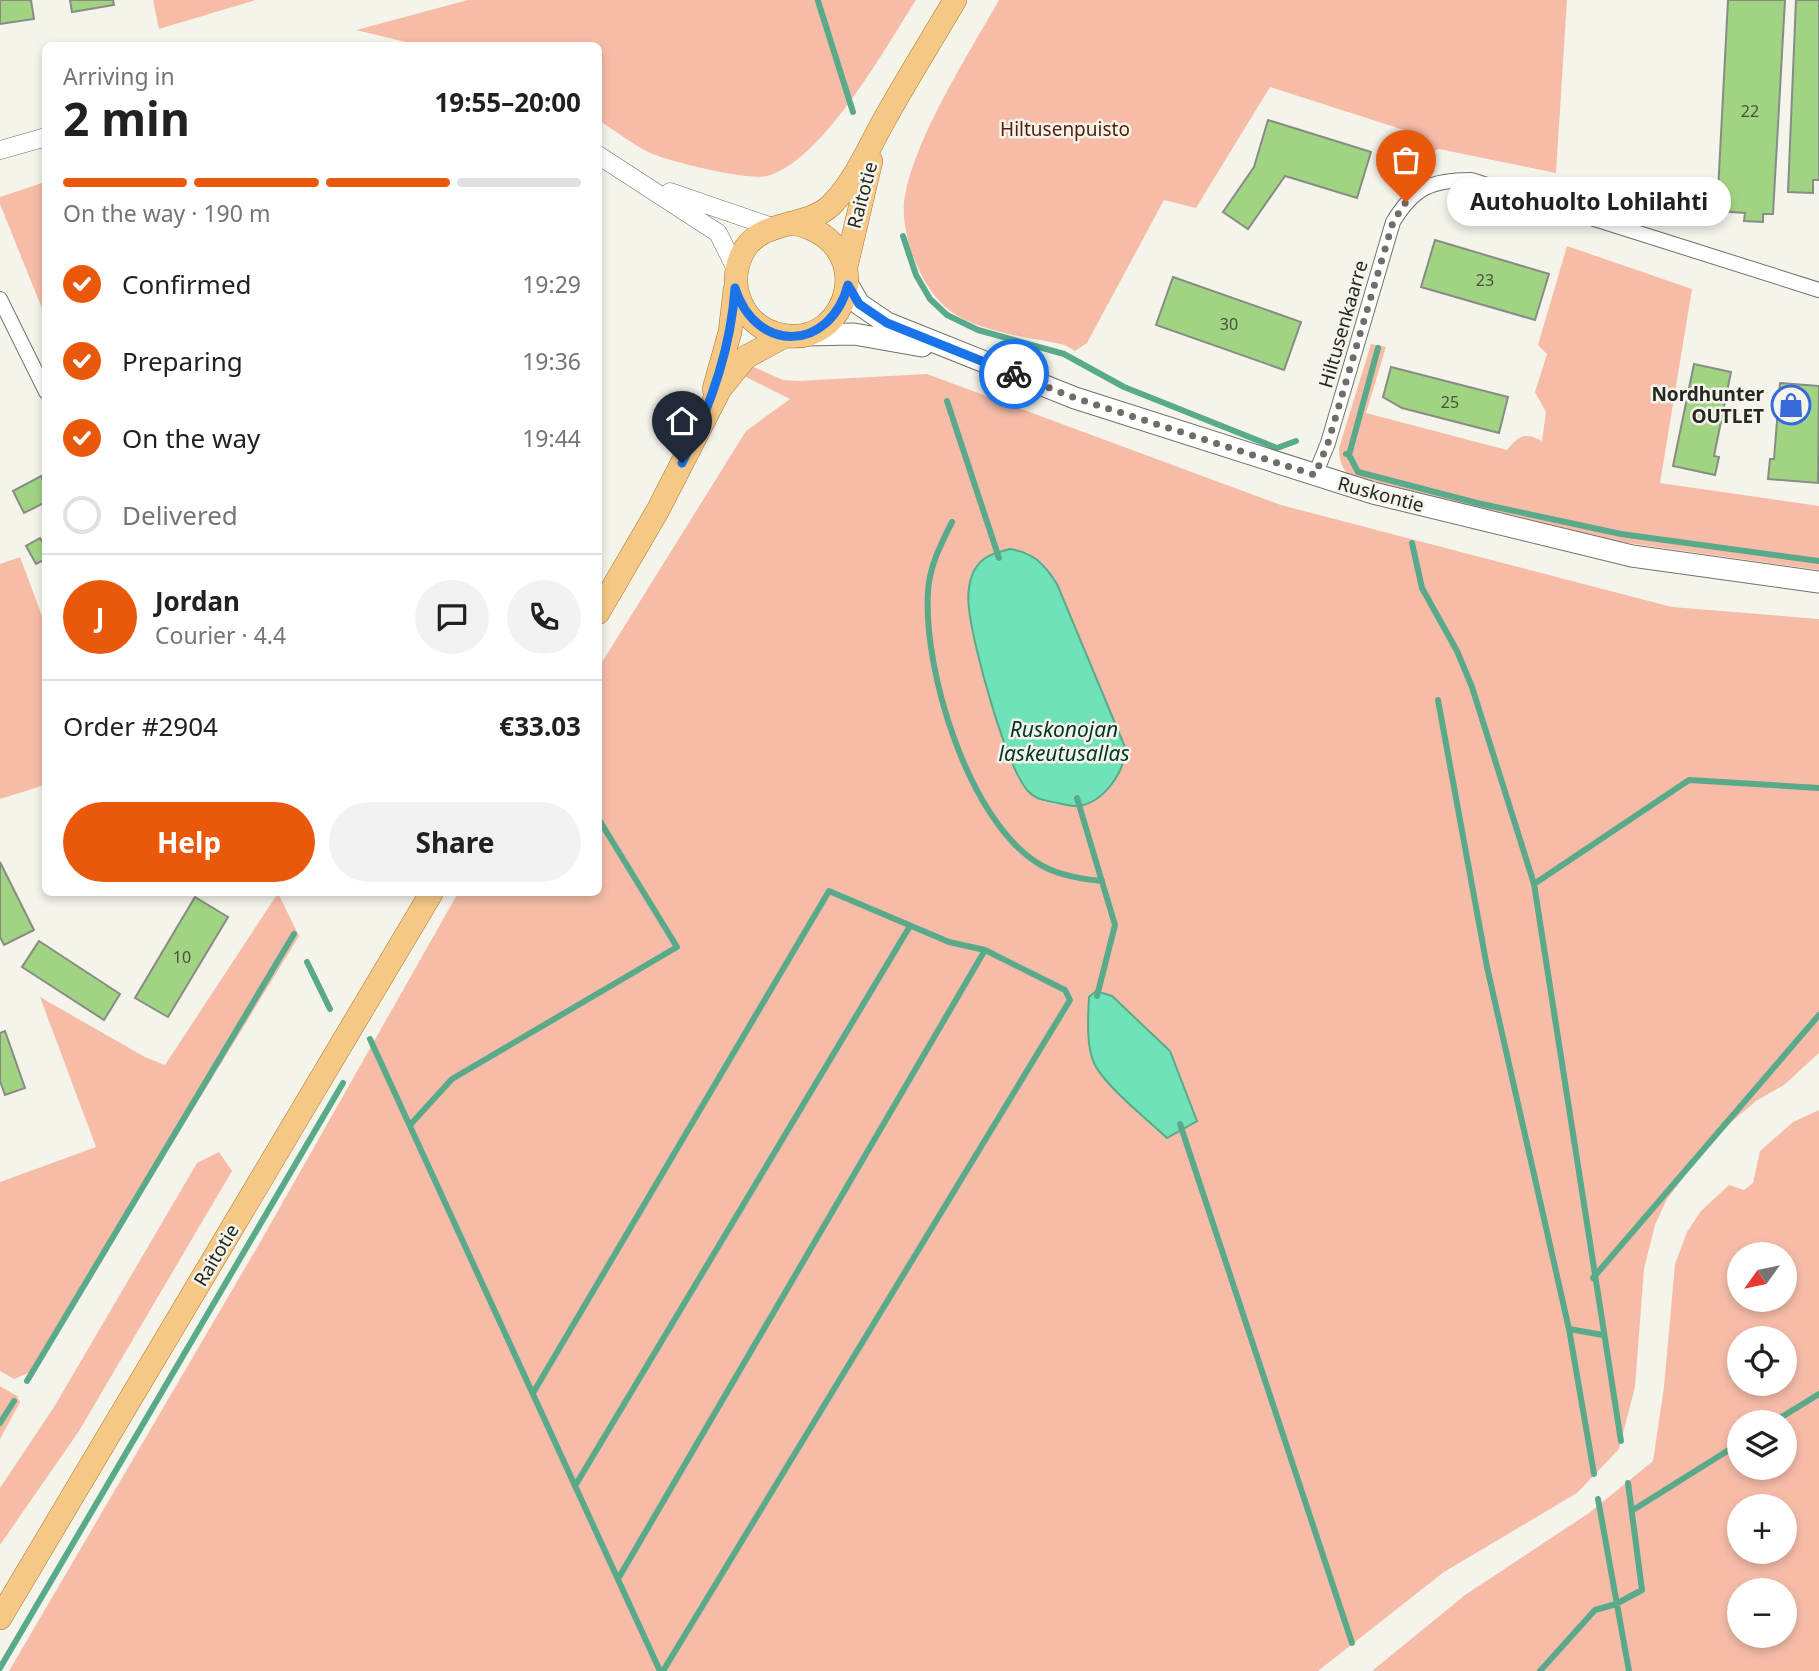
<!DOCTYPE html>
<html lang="en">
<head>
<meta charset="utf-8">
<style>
	body { margin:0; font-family:"Noto Sans",sans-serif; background:#f2f2f2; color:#202124; height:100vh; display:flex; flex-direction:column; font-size:26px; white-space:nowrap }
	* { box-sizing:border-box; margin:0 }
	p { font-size:23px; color:#757577 }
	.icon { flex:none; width:38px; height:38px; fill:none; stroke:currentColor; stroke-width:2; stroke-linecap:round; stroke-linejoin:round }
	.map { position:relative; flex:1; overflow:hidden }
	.details { position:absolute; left:42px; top:42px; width:560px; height:854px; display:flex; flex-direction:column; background:#fff; border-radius:10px; box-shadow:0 4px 10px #0003 }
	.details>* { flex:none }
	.needle { width:46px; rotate:237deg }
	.buttons { position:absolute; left:1727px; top:1242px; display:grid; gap:14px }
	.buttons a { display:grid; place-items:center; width:70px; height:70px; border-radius:50%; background:#fff; box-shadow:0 4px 10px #0003; font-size:35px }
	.pin { position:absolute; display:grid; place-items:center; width:60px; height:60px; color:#fff; margin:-72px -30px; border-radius:50% 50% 50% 0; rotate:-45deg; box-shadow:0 0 7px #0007 }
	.pin .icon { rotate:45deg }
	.courier { position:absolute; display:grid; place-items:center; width:70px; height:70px; margin:-35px; border:5px solid #1a73e8; border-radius:50%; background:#fff; color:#222; box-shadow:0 2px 9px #0007 }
	.bubble { position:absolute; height:49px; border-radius:24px; background:#fff; box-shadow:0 4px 10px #0003; font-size:23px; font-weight:700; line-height:49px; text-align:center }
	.head em { font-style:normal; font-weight:700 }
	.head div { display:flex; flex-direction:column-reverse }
	.head { display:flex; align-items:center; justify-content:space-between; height:119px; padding:0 21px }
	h1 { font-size:46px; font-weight:700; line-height:52px }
	.bar { display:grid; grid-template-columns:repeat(4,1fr); gap:10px 7px; align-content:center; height:84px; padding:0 21px }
	.bar i { height:9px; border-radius:5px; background:#e0e0e0 }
	.bar .active { background:#ea580c }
	.bar p { grid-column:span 4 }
	.line { display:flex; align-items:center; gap:18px; padding:0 21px; border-top:2px solid #e0e0e0 }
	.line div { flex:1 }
	.round { display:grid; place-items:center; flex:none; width:74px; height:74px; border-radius:37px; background:#f2f2f2 }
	ol { padding:0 21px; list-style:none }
	li { display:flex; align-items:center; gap:21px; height:77px }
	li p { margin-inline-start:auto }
	li .icon { padding:7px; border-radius:50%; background:#ea580c; color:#fff; stroke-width:4 }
	li:last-child { color:#757577 }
	li i { width:38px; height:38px; border:4px solid #e0e0e0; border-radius:50% }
	.cta { display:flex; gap:14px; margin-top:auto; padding:14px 21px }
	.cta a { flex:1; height:80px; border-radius:42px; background:#ea580c; color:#fff; font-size:28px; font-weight:700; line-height:80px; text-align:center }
	.cta a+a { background:#f2f2f2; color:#202124 }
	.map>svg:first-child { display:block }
	.green { fill:#f7bca8; fill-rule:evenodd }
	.water { fill:#6fe2b8; stroke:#59aa8b; stroke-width:2 }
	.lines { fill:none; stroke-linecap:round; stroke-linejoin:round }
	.stream { stroke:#59aa8b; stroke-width:6 }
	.building { fill:#a0d483; stroke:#888c85; stroke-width:2 }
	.minor-casing { stroke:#72716a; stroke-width:16 }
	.tertiary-casing { stroke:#72716a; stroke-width:19 }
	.secondary-casing { stroke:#72716a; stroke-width:23 }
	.primary-casing { stroke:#a9772e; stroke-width:24 }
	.minor { stroke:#fff; stroke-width:14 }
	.tertiary { stroke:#fff; stroke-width:18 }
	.secondary { stroke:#fff; stroke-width:21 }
	.primary { stroke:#f5c886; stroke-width:23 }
	.done { stroke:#6e6e68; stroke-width:7; stroke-dasharray:0 12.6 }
	.route { stroke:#1a73e8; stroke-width:9 }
	.labels { text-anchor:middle; stroke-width:5; stroke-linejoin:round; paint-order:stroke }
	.number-label { font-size:16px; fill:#44523a }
	.park-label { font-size:19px; fill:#561c06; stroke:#f5f4eb }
	.street-label { font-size:19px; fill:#262622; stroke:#f5f4eb }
	.poi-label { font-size:19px; font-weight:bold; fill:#262622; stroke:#f5f4eb; text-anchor:end }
	.water-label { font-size:21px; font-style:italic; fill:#003626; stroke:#f5f4eb }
</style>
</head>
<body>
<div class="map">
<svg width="1819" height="1671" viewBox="0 0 1819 1671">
	<rect width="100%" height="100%" fill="#f5f4eb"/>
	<path class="green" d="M153,0H256L159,29Z
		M468,0H916C886,47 822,162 767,176C749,181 666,161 648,152C631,143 615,131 599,120L598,46L418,45L356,30Z
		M999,0H1567L1556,173L1439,149L1419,156L1404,130L1270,87L1196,208L1164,200L1087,343L1075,351L1065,345C1028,336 981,334 949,310C921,289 898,231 905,195C916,136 969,53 999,0Z
		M45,182H46L45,316L0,204V197Z
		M1567,246L1692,289L1660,483L1819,506V570L1621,542L1355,480C1343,471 1339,463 1339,448L1371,344L1386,347L1366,413L1507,450C1519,435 1525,432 1542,441L1546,412L1535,392L1547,354L1538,345Z
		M749,365L783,380L797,381L927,374L1281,505L1672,607L1819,619V1053L1784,1085L1756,1101L1716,1135L1667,1199L1655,1225L1644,1269L1635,1387L1619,1449L1577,1493L1444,1572L1318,1671H9L262,1239L458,893L598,892L599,667L746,431L790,399L742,375ZM1027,552L1043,563L1057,584L1089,666L1094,799C1077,806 1049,808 1032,795C1005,775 973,628 970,590C969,582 974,572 978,565Z
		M20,557L45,624V785L0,799V564Z
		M278,893L299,936L33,1371L14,1379L0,1371V1182L96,1147L40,997L145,1057L165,1065Z
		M1819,1110V1671H1372L1465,1595L1589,1513L1653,1461L1664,1387L1675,1264L1687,1232L1701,1211L1729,1185L1744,1190L1753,1183L1760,1151L1793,1122ZM1740,1255H1785V1300H1740ZM1740,1339H1785V1384H1740ZM1740,1423H1785V1468H1740ZM1740,1507H1785V1552H1740ZM1740,1591H1785V1636H1740Z
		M219,1152L232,1171L79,1431L0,1545V1488L54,1407L197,1163Z
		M0,1386L17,1396L20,1402L0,1439Z"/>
	<path class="water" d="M1010,549C1035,553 1044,564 1057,584L1125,747C1126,771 1104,802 1079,806C1071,807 1060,803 1052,802C1043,800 1035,799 1028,791C1006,767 972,643 969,608C967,594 969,577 977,566C985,555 998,552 1010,549Z
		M1096,991L1112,996L1170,1051L1197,1121L1167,1138C1148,1120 1104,1085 1094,1063C1086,1045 1088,1017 1089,997Z"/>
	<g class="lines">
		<path class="stream" d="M818,1L853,112
			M903,236L916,275L930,299L947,315L978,330L1064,354L1124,387L1277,448L1296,441
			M947,401L999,558
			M1346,454L1349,455L1358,472L1477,503L1621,534L1819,561
			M1349,455L1378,348
			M952,522C941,544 929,567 928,592C923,670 968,818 1036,862C1055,875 1079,879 1102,881
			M1412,543L1422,588L1457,651L1472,687L1534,884L1621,1441
			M1438,700L1487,967L1569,1329L1594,1474
			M1077,798L1115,925L1097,996
			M1534,884L1689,780L1819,788
			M307,962L330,1009
			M370,1039L660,1671
			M1180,1124L1352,1643
			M410,1125L452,1079L677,947L598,818
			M1593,1278L1819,1015
			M1569,1329L1603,1335
			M27,1381L294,934
			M533,1393L829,891L949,942L985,950L1065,990L1070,1000L663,1671
			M0,1423L14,1401
			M1772,1423L1819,1394
			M575,1486L910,926
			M1598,1499L1629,1671
			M1633,1510L1740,1443
			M618,1579L985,950
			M0,1668L343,1083
			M1540,1671L1595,1610L1616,1604L1642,1590L1628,1483"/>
	</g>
	<path class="building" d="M0,0H31L34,19L0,24Z
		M70,0H113L114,5L72,12Z
		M1728,0H1785L1773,214H1763V222L1744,221L1745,213L1717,211Z
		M1796,0H1819V180H1813V193L1788,192Z
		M1268,120L1371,152L1357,198L1285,176L1248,229L1223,212L1254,167Z
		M1435,240L1549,274L1535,320L1421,287Z
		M1173,277L1301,322L1284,370L1156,325Z
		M1694,364L1731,372L1714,456L1719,457L1715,475L1673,466Z
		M1391,367L1508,397L1499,433L1402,408L1383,397Z
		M1780,383L1819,386L1818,483L1768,479L1770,459H1774Z
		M41,476L46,486V502L24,513L13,491Z
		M40,538L46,548V559L36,564L26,546Z
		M0,862L34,930L4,945L0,937Z
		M195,897L228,917L168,1017L135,998Z
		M39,941L120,994L104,1020L22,967Z
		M5,1031L25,1088L5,1095L0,1081V1033Z"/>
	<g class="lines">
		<defs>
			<path id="minor" d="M0,299L46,392
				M1315,475L1328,443L1393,222C1414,187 1432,180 1471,180L1819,290"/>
			<path id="tertiary" d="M0,150L46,137
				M598,155L718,233L736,269
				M670,192L772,227"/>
			<path id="secondary" d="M848,285L859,304L887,323L1075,398L1373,493L1632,556L1819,582
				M805,335L854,334L922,346"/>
			<path id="primary" d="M791,223C881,239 850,349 782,335C744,328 726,288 742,254C760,216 810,231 835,201C855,179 868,150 882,124C905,82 931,41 955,0
				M846,267L871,161
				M714,389L730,332L735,289
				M598,613L658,510L720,389L746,357L785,336
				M0,1618L432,892"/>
		</defs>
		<use href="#minor" class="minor-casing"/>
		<use href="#tertiary" class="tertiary-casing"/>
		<use href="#secondary" class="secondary-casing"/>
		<use href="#primary" class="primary-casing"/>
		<use href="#minor" class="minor"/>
		<use href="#tertiary" class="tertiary"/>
		<use href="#secondary" class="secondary"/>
		<use href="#primary" class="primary"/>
	</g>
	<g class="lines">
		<path class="done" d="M1014,374L1075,398L1315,475L1328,443L1393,222L1406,202"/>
		<path class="route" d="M682,463C710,408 731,349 735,288C756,354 830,352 848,285L859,304L887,323L1014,374"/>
	</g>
	<defs>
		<symbol id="shop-ring" viewBox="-11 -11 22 22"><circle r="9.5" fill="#f5f4eb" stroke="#366ada" stroke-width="1.5"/><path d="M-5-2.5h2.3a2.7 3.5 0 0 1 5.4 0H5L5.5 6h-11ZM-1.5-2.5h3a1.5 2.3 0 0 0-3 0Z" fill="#366ada"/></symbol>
	</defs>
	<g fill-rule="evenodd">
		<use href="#shop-ring" x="1769" y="383" width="44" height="44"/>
	</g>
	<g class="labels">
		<g class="number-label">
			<text x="1750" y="117">22</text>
			<text x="1485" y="286">23</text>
			<text x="1229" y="330">30</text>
			<text x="1450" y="408">25</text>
			<text x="182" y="963">10</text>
		</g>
		<g class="park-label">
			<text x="1065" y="136">Hiltusenpuisto</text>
		</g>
		<g class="street-label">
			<text transform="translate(862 195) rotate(-75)" y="7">Raitotie</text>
			<text transform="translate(1343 324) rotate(-74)" y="7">Hiltusenkaarre</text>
			<text transform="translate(1381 494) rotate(15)" y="7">Ruskontie</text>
			<text transform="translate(216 1255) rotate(-59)" y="7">Raitotie</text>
		</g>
		<g class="poi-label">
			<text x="1764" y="401">Nordhunter<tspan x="1764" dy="22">OUTLET</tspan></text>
		</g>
		<g class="water-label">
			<text x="1064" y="737">Ruskonojan<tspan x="1064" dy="24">laskeutusallas</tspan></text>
		</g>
	</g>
</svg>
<div class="buttons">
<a><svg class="needle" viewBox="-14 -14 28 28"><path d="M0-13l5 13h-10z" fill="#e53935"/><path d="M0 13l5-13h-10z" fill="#757577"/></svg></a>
<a><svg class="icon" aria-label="locate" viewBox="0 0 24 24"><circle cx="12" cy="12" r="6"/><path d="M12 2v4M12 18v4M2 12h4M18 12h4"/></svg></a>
<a><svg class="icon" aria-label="layers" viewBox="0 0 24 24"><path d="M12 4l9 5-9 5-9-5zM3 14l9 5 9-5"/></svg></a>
<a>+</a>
<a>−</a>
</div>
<div class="pin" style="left:1406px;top:202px;background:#ea580c"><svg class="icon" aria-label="bag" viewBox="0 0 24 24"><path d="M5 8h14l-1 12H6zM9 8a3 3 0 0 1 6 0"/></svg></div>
<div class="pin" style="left:682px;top:463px;background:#1f2937"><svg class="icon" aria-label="home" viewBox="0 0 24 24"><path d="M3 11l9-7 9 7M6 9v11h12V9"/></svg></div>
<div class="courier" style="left:1014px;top:374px"><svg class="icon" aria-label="bike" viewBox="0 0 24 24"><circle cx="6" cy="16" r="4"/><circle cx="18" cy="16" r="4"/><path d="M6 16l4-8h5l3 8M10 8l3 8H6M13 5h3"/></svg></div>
<div class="bubble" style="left:1447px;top:177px;width:284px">Autohuolto Lohilahti</div>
<section class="details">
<div class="head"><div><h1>2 min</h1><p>Arriving in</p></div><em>19:55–20:00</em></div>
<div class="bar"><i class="active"></i><i class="active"></i><i class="active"></i><i></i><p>On the way · 190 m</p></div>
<ol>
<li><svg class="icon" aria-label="check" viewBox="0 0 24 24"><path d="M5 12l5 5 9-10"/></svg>Confirmed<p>19:29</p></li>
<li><svg class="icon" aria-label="check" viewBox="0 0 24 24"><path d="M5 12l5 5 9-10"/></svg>Preparing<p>19:36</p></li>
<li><svg class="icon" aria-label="check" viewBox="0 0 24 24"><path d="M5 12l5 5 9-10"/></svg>On the way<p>19:44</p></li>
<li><i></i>Delivered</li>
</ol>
<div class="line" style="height:126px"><b class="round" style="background:#ea580c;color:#fff">J</b><div><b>Jordan</b><p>Courier · 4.4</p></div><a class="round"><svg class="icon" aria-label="chat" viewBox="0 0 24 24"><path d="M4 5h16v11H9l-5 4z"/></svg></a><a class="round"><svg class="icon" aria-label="phone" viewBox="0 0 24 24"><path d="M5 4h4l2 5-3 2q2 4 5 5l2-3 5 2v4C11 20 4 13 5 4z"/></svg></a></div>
<div class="line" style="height:91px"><div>Order #2904</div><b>€33.03</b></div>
<div class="cta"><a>Help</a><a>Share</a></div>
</section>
</div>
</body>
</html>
